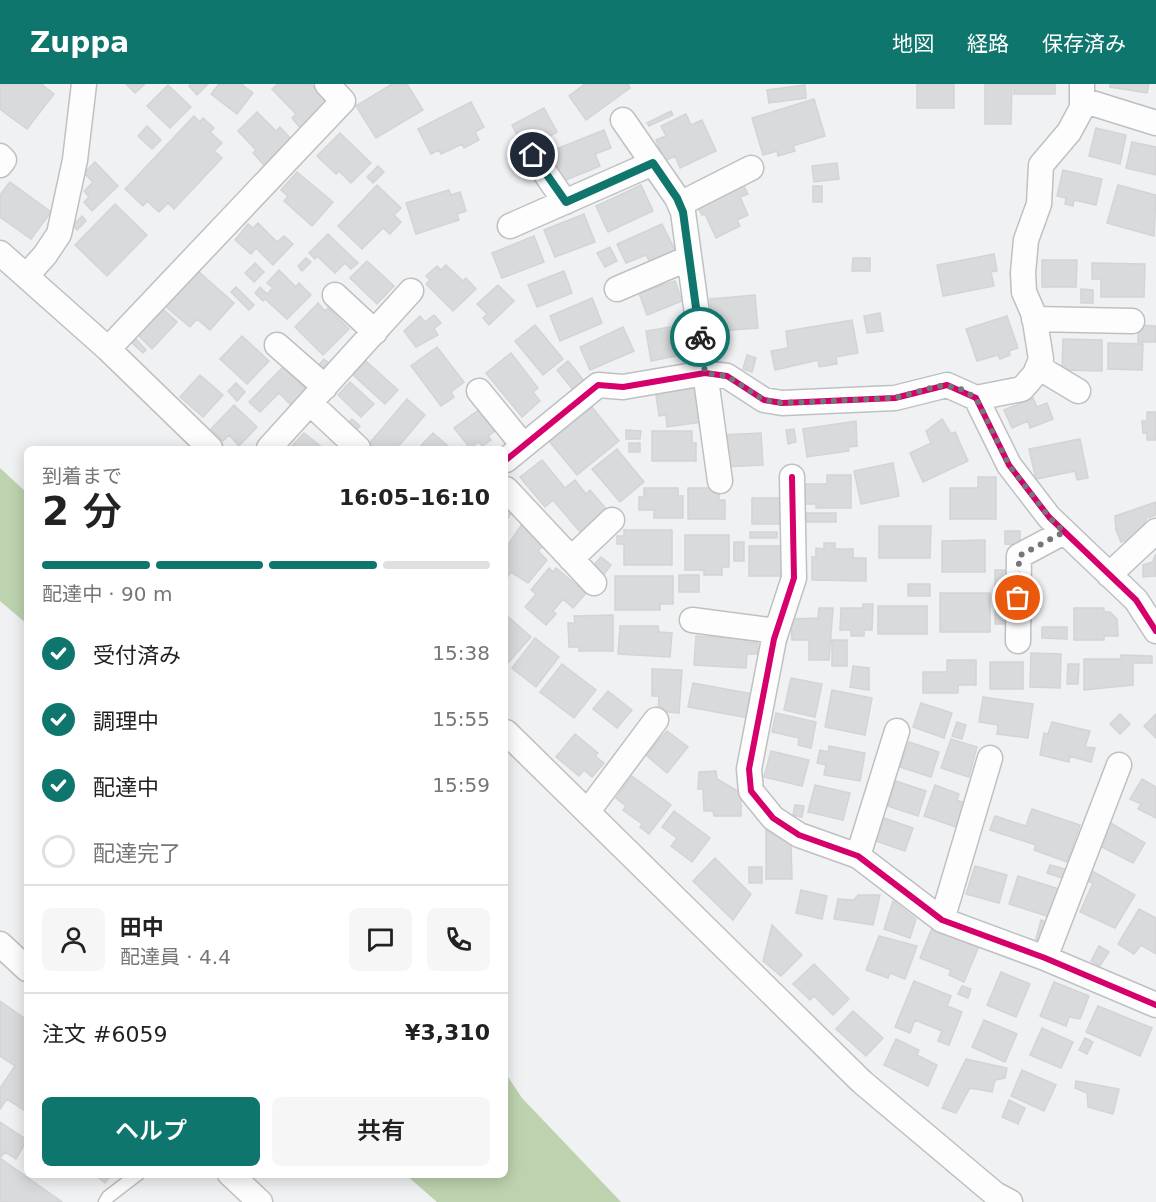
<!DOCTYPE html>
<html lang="ja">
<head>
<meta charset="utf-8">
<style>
	body { margin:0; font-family:"DejaVu Sans","Noto Sans JP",sans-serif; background:#f6f6f6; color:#222; height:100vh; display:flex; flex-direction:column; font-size:22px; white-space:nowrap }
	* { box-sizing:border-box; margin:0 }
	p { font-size:20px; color:#767676 }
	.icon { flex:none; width:33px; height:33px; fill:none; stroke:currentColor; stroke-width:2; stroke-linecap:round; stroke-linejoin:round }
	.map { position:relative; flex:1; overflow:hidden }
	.panel { position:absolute; left:24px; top:362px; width:484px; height:732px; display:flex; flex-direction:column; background:#fff; border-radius:9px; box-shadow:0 3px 15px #0003 }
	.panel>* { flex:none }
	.pin { position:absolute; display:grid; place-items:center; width:51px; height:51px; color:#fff; margin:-26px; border:3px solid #fff; border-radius:50%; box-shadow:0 2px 6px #0007 }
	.courier { position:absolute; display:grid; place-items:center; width:60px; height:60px; margin:-30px; border:4px solid #0f766e; border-radius:50%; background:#fff; color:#222; box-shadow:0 2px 8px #0007 }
	.head em { font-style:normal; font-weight:600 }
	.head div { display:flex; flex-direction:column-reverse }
	.head { display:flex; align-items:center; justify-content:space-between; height:102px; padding:0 18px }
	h1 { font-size:39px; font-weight:600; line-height:45px }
	.bar { display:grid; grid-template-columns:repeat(4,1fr); gap:9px 6px; align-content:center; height:72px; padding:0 18px }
	.bar i { height:8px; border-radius:4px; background:#e0e0e0 }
	.bar .current { background:#0f766e }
	.bar p { grid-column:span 4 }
	.line { display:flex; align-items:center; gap:15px; padding:0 18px; border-top:2px solid #e0e0e0 }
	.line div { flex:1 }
	.round { display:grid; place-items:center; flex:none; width:63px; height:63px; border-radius:9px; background:#f6f6f6 }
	ol { padding:0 18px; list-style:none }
	li { display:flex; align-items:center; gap:18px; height:66px }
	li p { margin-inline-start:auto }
	li .icon { padding:6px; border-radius:50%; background:#0f766e; color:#fff; stroke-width:4 }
	li:last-child { color:#767676 }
	li i { width:33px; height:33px; border:3px solid #e0e0e0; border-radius:50% }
	.button { display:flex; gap:12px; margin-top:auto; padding:12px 18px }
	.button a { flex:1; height:69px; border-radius:9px; background:#0f766e; color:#fff; font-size:24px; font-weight:600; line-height:69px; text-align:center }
	.button a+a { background:#f6f6f6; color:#222 }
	header { display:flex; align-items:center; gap:36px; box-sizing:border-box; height:84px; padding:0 30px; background:#0f766e; color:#fff }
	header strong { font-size:28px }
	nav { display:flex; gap:33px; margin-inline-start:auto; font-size:21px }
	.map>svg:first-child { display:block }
	.water { fill:#bdd2ae }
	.building { fill:#d9dadc; stroke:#d3d4d6; stroke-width:1.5 }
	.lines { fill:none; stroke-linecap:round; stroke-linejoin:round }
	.service-casing { stroke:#bfc0c2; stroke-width:15 }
	.minor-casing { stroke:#bfc0c2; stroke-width:27 }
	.service { stroke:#fdfdfd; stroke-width:12 }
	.minor { stroke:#fdfdfd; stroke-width:24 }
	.cycleway-casing { stroke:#fff; stroke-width:10 }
	.cycleway { stroke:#d6006c; stroke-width:6 }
	.done { stroke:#747678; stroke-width:6; stroke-dasharray:0 10.8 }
	.route { stroke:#0f766e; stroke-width:8 }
</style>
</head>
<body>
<header>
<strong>Zuppa</strong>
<nav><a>地図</a><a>経路</a><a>保存済み</a></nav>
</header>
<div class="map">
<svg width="1156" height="1118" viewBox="0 0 1156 1118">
	<rect width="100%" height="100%" fill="#eff1f3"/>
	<path class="water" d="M0,384L27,409V540L0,517Z
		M506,990L522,1014L621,1118H437L406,1091L506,1090Z"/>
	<path class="building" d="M0,0H41L54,10L27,45L0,25Z
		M126,0H145L135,9Z
		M192,0H208L197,11L189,2Z
		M219,0H241L253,9L237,30L211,10Z
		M278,0H311L328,18L301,45L292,34L296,30L272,5Z
		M392,0H407L423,26L376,54L356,22Z
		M585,0H628L630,4L586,36L569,12Z
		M917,0H954V24H917Z
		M985,0H1012L1011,40H985Z
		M1014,0H1055V10H1014Z
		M1110,0H1149L1147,9L1110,3Z
		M168,1L191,23L170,44L147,22Z
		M805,1L806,14L769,19L767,6Z
		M814,15L825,52L793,62L795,67L778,72L777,67L763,71L752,34Z
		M471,18L484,43L475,48L479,56L464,64L462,60L441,70L439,66L431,70L418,45Z
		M544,24L557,48L525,66L512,41Z
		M671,27L673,31L649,42L647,39Z
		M257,28L276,47L280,43L292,56L265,82L253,69L256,66L238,47Z
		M686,30L691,41L702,36L716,67L680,84L675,72L665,77L656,56L666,52L661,42Z
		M194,32L200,38L203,34L214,44L210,48L222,59L214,67L222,74L174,125L168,119L159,128L147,117L143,122L125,105Z
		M147,42L161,56L152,65L138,52Z
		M1096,44L1126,51L1120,80L1089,72Z
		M604,46L611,64L595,70L600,82L561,98L549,68Z
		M340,49L371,79L351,99L339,87L336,90L317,72Z
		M1132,58L1156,63V91L1126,84Z
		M95,78L118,102L92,127L84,118L89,113L84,107L93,98L84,89Z
		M837,79L839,95L814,98L812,82Z
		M378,82L384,88L373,99L367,93Z
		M1063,86L1102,95L1096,121L1074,116L1073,122L1065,120L1066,114L1057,112Z
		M297,88L333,118L312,142L284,117L288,112L281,106Z
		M10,98L51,128L31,155L0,133V111Z
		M743,100L748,110L740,113L748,131L737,136L740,142L716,154L705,130L702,131L697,122Z
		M377,101L401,124L394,131L401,138L390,150L383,144L362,165L338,142Z
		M641,101L653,127L608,148L596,122Z
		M1118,101L1156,111L1154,152L1107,139Z
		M813,102H822V118H813Z
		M449,106L451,111L460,108L466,127L457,130L459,136L416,150L406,119Z
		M115,120L147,151L107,192L75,161Z
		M584,130L595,158L555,173L544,146Z
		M82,132L86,137L77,146L73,141Z
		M258,139L277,158L284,152L293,160L273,181L256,164L251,170L235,156L248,140L253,144Z
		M662,140L676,168L651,180L646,171L626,179L617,160Z
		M328,150L358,179L351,185L345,179L335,189L317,172L315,175L309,169Z
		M534,152L544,178L502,194L492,169Z
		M610,163L617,177L605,183L597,169Z
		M994,170L997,187L991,188L994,202L943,212L937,181Z
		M306,174L311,178L302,187L298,182Z
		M853,174H870V187H852Z
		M1042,176H1077L1076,203H1042Z
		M367,177L394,202L377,220L350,194Z
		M255,179L264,188L254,198L245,189Z
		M1092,179L1145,180L1144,213H1101V195H1092Z
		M446,181L463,197L466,194L476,205L453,227L426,200L430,196L426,192L437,182L441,186Z
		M279,186L296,203L299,199L311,211L287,235L265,215L263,217L255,209L260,203L267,210L273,204L267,199Z
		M198,187L234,219L210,246L197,235L190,243L166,223Z
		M564,187L572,209L537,223L528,201Z
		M675,197L682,217L647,231L639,209Z
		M498,201L514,217L489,241L483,234L487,230L477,220Z
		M236,203L254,221L249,226L231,208Z
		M1081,205L1093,206V219H1081Z
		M755,211L758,244L718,247L717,232L712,233L710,215Z
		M592,214L602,239L560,257L550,232Z
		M318,219L325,227L328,224L349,245L323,271L295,243Z
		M163,225L177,238L152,265L138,251Z
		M880,229L883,247L867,249L864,232Z
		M434,231L441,239L434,245L438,251L416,263L404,247L420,232L425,238Z
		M1007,232L1018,264L1009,267L1010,271L1000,275L998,271L977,277L966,245Z
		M852,236L858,269L836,273L837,280L819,283L818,276L775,286L771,267L788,264L786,247Z
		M535,241L563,275L543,291L515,257Z
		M681,241L686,270L651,277L646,247Z
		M1138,241L1156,242V258H1138Z
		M623,243L634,267L590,286L580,263Z
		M242,252L269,277L247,300L220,275Z
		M135,254L146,266L143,269L131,258Z
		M1063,255L1102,256V287L1062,286Z
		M1108,259L1143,260L1142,286L1108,285Z
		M437,263L464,298L451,308L454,313L441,322L411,282Z
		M511,269L538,304L533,308L540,317L522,333L486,289Z
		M747,271L756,274L752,288L743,285Z
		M324,275L332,282L325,289L318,282Z
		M366,277L398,306L385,320L353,291Z
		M568,277L585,298L574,307L557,286Z
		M283,283L308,307L292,322L279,309L260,328L249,318Z
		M200,291L223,311L203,333L180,313Z
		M350,298L374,320L361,333L338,311Z
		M236,299L245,308L237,317L228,307Z
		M696,302L701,338L667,343L666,331L659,332L656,311H663L662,306Z
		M1033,314L1037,323L1047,319L1053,335L1030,344L1028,337L1012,344L1004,326Z
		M407,315L425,331L397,364H374L369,360Z
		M234,321L257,343L239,362L229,351L223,357L211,345Z
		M592,323L619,357L577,391L549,357Z
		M480,325L496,346L488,352L491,356L482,362L479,358L470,364L454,344Z
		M1147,328H1156V356H1147V349H1143L1142,337H1147Z
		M352,335L360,342L356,347L348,339Z
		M942,335L951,350L955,348L968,377L923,398L910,369L931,359L926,347Z
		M856,337L857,362L848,363L849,367L807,373L803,345Z
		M794,345L796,358L788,360L786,346Z
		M626,346L641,347L640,355H626Z
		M652,347H692V359H696V377H652Z
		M304,349L323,364H290Z
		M433,349L450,364H419Z
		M761,349L763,381L723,383L721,351Z
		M1080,355L1088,394L1077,396L1075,387L1036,395L1029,365Z
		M629,359H640V368H629Z
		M617,365L644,398L620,418L592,385Z
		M542,376L565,404L575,396L586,410L590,406L608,427L581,449L553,416L545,423L520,393Z
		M893,379L899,412L861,420L854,387Z
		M827,391H851V424H816V420H804V400H827Z
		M978,393H996V435H950V404H978Z
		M644,404H678V412H683V434H654V426H639V413H644Z
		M688,404H719V416H725V435H688Z
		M752,414H780V440H752Z
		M1156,418V431L1147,434L1137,452L1121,458L1116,446L1115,432Z
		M506,423L512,428L506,437Z
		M806,429H836V438H806Z
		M522,440L543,462L538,467L547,476L528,499L511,488L506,495V464Z
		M879,442H931L930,474H879Z
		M624,446H672V481H624V460H617V452H624Z
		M1005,447H1020V461L1005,460Z
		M750,448H777V454H750Z
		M685,451H729V483H722V491H704V486H685Z
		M985,456V488H942V457Z
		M734,458H744V477H734Z
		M824,459H835V465H853V474H866V497L812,496V473H816V464L824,465Z
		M749,462H782V492H749Z
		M1156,470V492L1143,493V481L1152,478Z
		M601,473L611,481L603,492L592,483Z
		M549,484L553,488L556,484L586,509L573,524L563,515L553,527L556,530L546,541L525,523L536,510L531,506Z
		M995,486H1009V504H995Z
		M679,491H699V508H679Z
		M615,492H673V520H660V526H615Z
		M908,500H930V512H908Z
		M940,509H990V548H940Z
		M994,512H1008V521H994Z
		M863,520H873L872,546H864V552H851V546H840L841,524H863Z
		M878,522H927V550H878Z
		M819,524H833L829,576H809V556H792L791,535L818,534Z
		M1074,524H1104V528H1110L1117,535L1118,552H1104V556H1074Z
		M1009,526V540H995V527Z
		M506,531L531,553L506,581Z
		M613,531V567H579V563H569L568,539H575L574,532Z
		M620,542H658L659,548L672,549L670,573L618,570Z
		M1042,543H1067V555L1042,554Z
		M696,552L748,555L747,558L758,559L757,570H747L746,584L694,581Z
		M535,554L559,573L536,603L512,584Z
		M832,556H847V582H832Z
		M1031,569L1061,570L1060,604L1030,603Z
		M1121,571L1152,572V579H1133V601L1084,606V575H1121Z
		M947,576H976V601H958V609H923V588H947Z
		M990,578H1023V605H990Z
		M562,580L596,606L574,634L540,608Z
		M1068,580H1079L1078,600H1067Z
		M853,582L869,584V606L850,603Z
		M652,585L682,586L679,629L658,627L659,612H652Z
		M791,594L822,600L815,633L784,626Z
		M693,599L753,610L748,634L688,623Z
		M832,606L872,614L865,651L825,643Z
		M608,607L632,626L617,644L593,625Z
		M983,613L1033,620L1028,654L997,650L998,641L979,638Z
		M921,619L952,629L944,654L913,643Z
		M776,629L816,638L811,664L798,661L799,654L772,648Z
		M1120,630L1130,640L1120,650L1110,640Z
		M1156,630V654L1144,642Z
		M957,638L966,641L962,655L952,652Z
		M1052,638L1090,647L1085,663L1095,664L1091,678L1069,672V678L1040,671L1044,649L1048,650Z
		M667,647L688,663L667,689L646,671Z
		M575,650L598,669L595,672L604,679L592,693L584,686L579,692L556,673Z
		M951,655L977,663L969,693L941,684Z
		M909,658L939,668L931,693L900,683Z
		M829,662L865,669L860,697L824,691L826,681L817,679L820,666L828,668Z
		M771,667L809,676L802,702L764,693Z
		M716,687L717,695L741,709V732H714L713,727H704L703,705H698L699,688Z
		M632,692L671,721L649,750L640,743L642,740L623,726L626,722L616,714Z
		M1142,695L1156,703V734L1138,725L1141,720L1130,715Z
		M896,697L926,707L918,732L888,722Z
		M815,701L850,709L843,736L808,728Z
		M935,701L959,710L957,716L965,719L956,743L924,732Z
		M795,721L804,722L802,733L793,731Z
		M1032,725L1080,741L1067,778L1034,766L1036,761L990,746L995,732L1026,742Z
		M674,727L710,754L692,778L671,762L677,754L662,743Z
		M884,734L913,744L905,767L876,757Z
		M1109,738L1145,759L1133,779L1100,762L1107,752L1102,749Z
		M766,746L791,759L792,795H766Z
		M715,774L751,810L733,836L693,797Z
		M1050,781L1065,785L1062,794L1047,789Z
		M975,782L1007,791L999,819L966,810Z
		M749,783H762V799H749Z
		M1092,787L1135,811L1115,844L1080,828L1093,799L1087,797Z
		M1018,792L1059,805L1050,833L1009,820Z
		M801,806L827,812L822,835L796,829Z
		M858,811H880L873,841L834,835L838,815L854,816Z
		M893,817L916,835L910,854L884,845Z
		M1139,825L1156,834V870L1141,861L1134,870L1118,860Z
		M1041,836L1049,839L1044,858L1036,855Z
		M772,841L802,871L781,892L763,877Z
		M932,844L979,862L964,898L949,891L951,886L920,874Z
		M879,852L917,862L905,895L890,889L888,894L866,886Z
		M1099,862L1109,868L1100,882L1091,877Z
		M814,880L849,915L833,931L814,912L810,916L793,900Z
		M1001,888L1030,900L1016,933L987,921Z
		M914,897L951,912L947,922L962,928L949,961L938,957L942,947L915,936L910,949L895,943Z
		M1054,898L1089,912L1080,935L1069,933L1066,942L1040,932Z
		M962,902L971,905L968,914L958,910Z
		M0,917L27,936V1028L7,1015L0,1025V1004L15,982L0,972Z
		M1098,922L1152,944L1140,972L1086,948Z
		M853,927L883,954L866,972L836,945Z
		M984,936L1017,950L1005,978L972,963Z
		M1042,944L1073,958L1061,984L1030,971Z
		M1085,954L1093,958L1087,970L1079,966Z
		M896,955L919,966L917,971L937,981L928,1002L884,981Z
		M966,975L1007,984L1005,994L995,996L992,1008L970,1004L956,1029L942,1024Z
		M1022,986L1056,1001L1044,1027L1011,1012Z
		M1076,997L1119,1005L1113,1030L1088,1023L1087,1009L1075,1004Z
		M1009,1016L1025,1024L1018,1040L1002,1033Z
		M0,1038L27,1056L16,1075L5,1068L0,1074Z
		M0,1074L62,1118H0Z
		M94,1090H112L105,1099Z"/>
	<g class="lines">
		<defs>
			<path id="service" d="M105,1118L108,1113L138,1090"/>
			<path id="minor" d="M1082,16L1156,39
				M623,36L677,114L683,128L720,397
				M533,71L565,118
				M0,72L4,76L0,81
				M680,120L751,84
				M510,142L653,79
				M0,169L108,265L210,364
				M27,191L45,171L59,150L75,76L84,0
				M617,205L689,174
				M335,211L375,248
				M1034,235L1132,237
				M277,261L325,303
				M108,265L343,17L327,0
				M1038,283L1078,307
				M479,307L523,361
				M976,314L1022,305L1035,290L1041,275L1034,231L1024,208L1023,189L1026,156L1039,120L1041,81L1069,48L1082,24V0
				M310,319L358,364
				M269,364L411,207
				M506,376L598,301L623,303L705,289L727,292L764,316L782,319L895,314L947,301L976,314L1009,381L1049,433L1136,516L1156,547
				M792,393L794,494L774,555L749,685L751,707L773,734L799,751L858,772L942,836L1045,874L1156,921
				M506,405L594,499
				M571,475L612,436
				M1109,491L1156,447
				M692,536L776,547
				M1018,557L1019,472L1064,448
				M506,648L862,998L995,1110L1010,1118
				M588,727L656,636
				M858,772L897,647
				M942,836L990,674
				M0,860L27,885
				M1045,874L1119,681
				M230,1090L260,1118"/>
		</defs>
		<use href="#service" class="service-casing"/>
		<use href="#minor" class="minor-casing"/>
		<use href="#service" class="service"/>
		<use href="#minor" class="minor"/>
		<defs>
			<path id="cycleway" d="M506,376L598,301L623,303L705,289L727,292L764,316L782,319L895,314L947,301L976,314L1009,381L1049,433L1136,516L1156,547
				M792,393L794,494L774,555L749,685L751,707L773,734L799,751L858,772L942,836L1045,874L1156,921"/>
		</defs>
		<use href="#cycleway" class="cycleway-casing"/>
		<use href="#cycleway" class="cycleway"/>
	</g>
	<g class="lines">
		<path class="done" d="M700,253L705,289L727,292L764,316L782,319L895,314L938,302L957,303L976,314L1009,381L1049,433L1064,448L1019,472L1018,514"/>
		<path class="route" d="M533,71L566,118L653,79L677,114L683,128L700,253"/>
	</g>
</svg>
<div class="pin" style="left:1018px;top:514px;background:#ea580c"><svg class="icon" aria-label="bag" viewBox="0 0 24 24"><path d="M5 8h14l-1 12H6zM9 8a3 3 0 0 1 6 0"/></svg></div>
<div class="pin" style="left:533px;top:71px;background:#1f2937"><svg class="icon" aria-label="home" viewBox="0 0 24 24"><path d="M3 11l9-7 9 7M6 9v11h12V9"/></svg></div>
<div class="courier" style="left:700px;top:253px"><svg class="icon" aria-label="bike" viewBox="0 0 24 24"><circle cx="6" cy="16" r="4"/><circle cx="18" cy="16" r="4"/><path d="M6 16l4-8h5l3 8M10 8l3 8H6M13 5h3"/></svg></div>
<section class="panel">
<div class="head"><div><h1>2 分</h1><p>到着まで</p></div><em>16:05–16:10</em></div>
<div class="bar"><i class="current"></i><i class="current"></i><i class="current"></i><i></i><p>配達中 · 90 m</p></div>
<ol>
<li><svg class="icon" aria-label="check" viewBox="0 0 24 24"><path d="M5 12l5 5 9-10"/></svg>受付済み<p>15:38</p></li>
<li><svg class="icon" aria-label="check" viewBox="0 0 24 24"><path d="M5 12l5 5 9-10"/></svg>調理中<p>15:55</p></li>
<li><svg class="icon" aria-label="check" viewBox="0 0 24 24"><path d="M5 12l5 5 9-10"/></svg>配達中<p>15:59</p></li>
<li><i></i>配達完了</li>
</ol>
<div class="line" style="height:108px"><a class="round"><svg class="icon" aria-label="person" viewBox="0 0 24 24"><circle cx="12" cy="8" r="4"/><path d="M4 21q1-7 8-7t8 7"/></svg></a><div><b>田中</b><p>配達員 · 4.4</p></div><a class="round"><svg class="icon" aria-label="chat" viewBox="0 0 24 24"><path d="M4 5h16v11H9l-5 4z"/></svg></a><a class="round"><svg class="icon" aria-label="phone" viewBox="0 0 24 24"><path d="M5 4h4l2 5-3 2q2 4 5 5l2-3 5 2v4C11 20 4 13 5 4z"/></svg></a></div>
<div class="line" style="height:78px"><div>注文 #6059</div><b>¥3,310</b></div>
<div class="button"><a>ヘルプ</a><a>共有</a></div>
</section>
</div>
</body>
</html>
